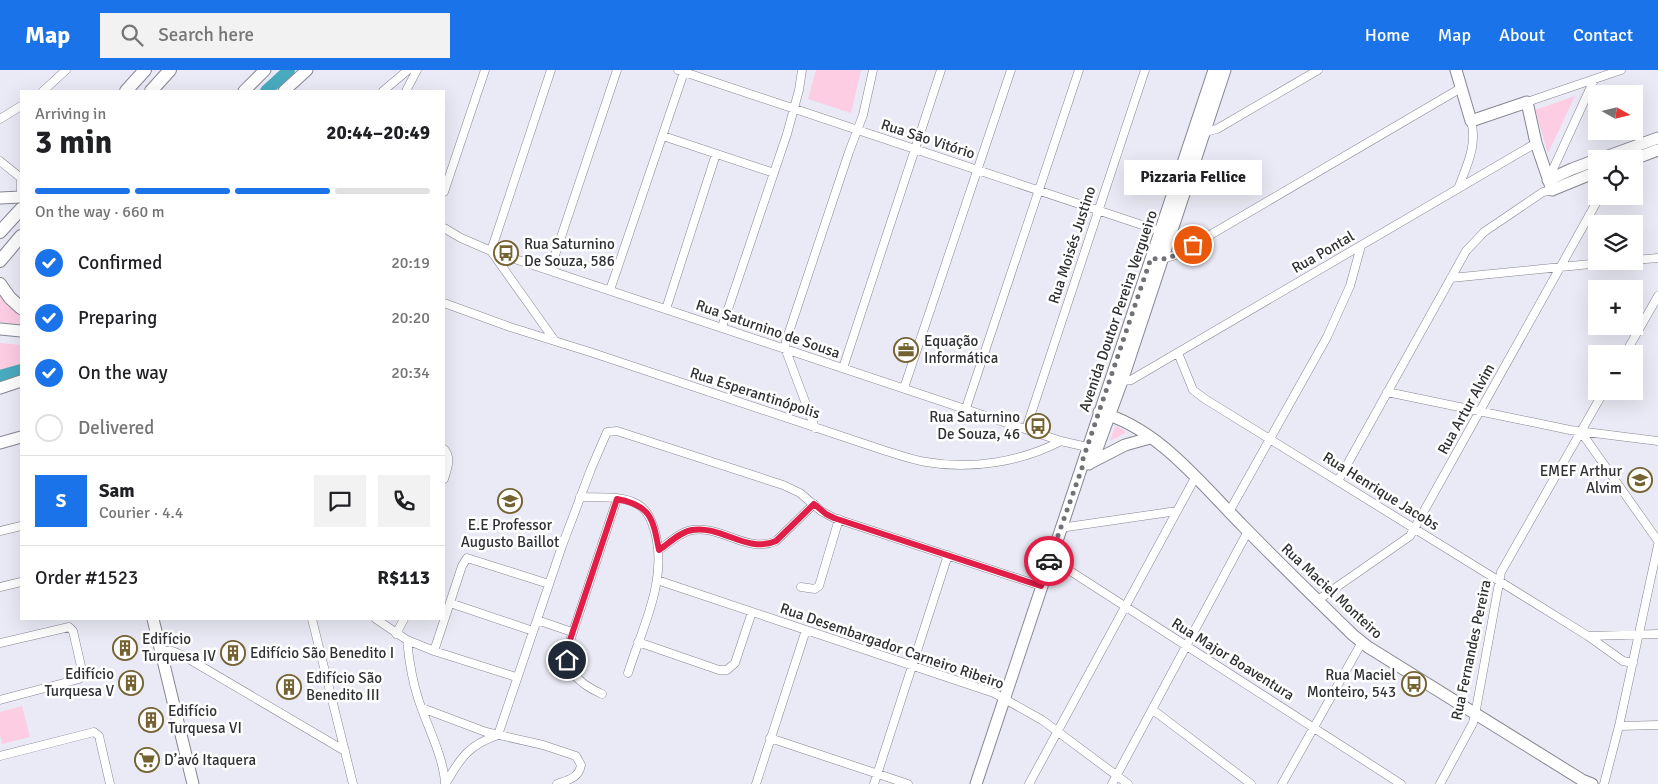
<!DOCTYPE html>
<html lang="en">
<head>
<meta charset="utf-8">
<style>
	body { margin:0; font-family:Signika,sans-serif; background:#f2f2f2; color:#202124; height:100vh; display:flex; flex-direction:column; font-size:19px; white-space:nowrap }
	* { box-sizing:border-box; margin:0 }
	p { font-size:16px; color:#757577 }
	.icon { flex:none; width:28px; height:28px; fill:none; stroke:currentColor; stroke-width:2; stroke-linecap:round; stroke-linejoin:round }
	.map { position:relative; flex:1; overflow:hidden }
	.panel { position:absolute; left:20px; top:20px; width:425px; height:530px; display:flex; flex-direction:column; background:#fff; border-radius:0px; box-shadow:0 5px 20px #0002 }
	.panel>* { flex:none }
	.needle { width:32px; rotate:98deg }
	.tools { position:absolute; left:1588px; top:15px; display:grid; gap:10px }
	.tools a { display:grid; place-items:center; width:55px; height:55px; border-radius:0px; background:#fff; box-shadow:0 5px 20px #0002; font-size:25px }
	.pin { position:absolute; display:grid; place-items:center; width:42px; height:42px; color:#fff; margin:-21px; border:2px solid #fff; border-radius:50%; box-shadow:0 1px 5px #0007 }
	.courier { position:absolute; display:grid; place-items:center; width:50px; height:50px; margin:-25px; border:4px solid #e11d48; border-radius:50%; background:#fff; color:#222; box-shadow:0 1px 6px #0007 }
	.bubble { position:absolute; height:35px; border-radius:0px; background:#fff; box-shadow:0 5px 20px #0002; font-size:16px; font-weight:800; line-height:35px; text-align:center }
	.overview em { font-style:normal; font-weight:800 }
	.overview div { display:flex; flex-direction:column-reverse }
	.overview { display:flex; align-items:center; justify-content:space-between; height:85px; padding:0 15px }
	h1 { font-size:32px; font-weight:800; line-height:38px }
	.bar { display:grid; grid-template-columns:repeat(4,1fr); gap:8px 5px; align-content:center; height:60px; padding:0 15px }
	.bar i { height:6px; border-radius:4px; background:#e0e0e0 }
	.bar .selected { background:#1a73e8 }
	.bar p { grid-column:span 4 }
	.line { display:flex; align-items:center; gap:12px; padding:0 15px; border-top:1px solid #e0e0e0 }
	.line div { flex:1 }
	.round { display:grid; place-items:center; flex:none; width:52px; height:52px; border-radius:0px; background:#f2f2f2 }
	ol { padding:0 15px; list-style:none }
	li { display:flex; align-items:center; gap:15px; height:55px }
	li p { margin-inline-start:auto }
	li .icon { padding:5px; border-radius:50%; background:#1a73e8; color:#fff; stroke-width:4 }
	li:last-child { color:#757577 }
	li i { width:28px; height:28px; border:2px solid #e0e0e0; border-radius:50% }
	header { display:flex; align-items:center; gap:30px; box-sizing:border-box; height:70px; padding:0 25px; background:#1a73e8; color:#fff }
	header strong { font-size:24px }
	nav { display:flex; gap:28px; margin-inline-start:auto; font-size:18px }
	.search { width:350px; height:45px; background:#f2f2f2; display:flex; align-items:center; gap:12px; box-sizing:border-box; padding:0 18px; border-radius:0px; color:#757577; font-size:19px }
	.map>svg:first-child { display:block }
	.green { fill:#fdcde3 }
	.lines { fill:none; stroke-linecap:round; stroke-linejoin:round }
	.river { stroke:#48abc0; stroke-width:12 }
	.street-casing { stroke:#858691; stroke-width:9 }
	.secondary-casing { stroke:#858691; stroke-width:13 }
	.primary-casing { stroke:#858691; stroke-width:14 }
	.street { stroke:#fff; stroke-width:8 }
	.secondary { stroke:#fff; stroke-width:11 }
	.primary { stroke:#fff; stroke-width:12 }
	.done { stroke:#717278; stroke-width:5; stroke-dasharray:0 9 }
	.route { stroke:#e11d48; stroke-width:6 }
	.labels { text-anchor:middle; stroke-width:5; stroke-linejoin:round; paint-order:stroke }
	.street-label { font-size:15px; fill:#303135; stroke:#fff }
	.poi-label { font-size:15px; fill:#303135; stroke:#fff; text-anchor:start }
</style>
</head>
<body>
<header>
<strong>Map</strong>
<div class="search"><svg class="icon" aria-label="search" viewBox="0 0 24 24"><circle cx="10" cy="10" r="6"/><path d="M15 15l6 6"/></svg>Search here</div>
<nav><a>Home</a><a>Map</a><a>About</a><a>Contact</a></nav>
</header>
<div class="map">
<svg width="1658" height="714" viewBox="0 0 1658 714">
	<rect width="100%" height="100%" fill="#e9eaf5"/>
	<path class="green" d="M816,0H861L851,43L808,29Z
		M1575,26L1548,83L1535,40Z
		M0,226L21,244V254L0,252Z
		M0,273L21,275V299L0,305Z
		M1115,356L1124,360L1125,363L1110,371Z
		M22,636L30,667L2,674L0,665V642Z"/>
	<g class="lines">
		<path class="river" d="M266,21L289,0
			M0,306L21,300"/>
		<defs>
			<path id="street" d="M551,0L491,181L555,271
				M678,0L1163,162
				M43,21L66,0
				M383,21L408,0
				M406,21L417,0
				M1527,32L1621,0
				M0,49L21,36
				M1201,63L1217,59L1318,0
				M663,66L774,103
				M0,91L21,108
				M1548,110L1594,10
				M1458,119C1466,97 1478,75 1471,51
				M444,122L485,0
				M21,127V110
				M444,158L461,168L491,181L1061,371L1087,377
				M1160,190L1176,185L1461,18
				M1634,190L1658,188
				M550,200L617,0
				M1451,208L1620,191
				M610,220L684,2
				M444,233L510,257L593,283L886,381C899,385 913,390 926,392C971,400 1021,392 1061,371
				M666,239L716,84
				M722,257L787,64L799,20L802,0
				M1178,283L1193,320L1205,329L1588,566L1623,591L1633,593
				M1625,284L1658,226
				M843,298L941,0
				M1122,311L1131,310L1536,73
				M904,318L1011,0
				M1387,322L1570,360L1658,371
				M966,338L1079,0
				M815,358L785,278L786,271L849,82L863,45L873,0
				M1026,359L1145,0
				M1581,362L1658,471
				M444,379C452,388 447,399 444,409
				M1338,411L1466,181L1484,162L1543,122L1552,120
				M580,427C597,428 621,425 637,434C647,439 652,451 655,462C668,510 642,558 628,603
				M1229,442L1327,267L1350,216L1361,176
				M1060,458L1177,441
				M0,461L21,456
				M659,480C669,473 680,462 692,460C721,455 748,484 776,471L814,434
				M1050,488L1401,714
				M657,510L994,623L1042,650L1128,714
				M0,517L21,512
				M801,517L815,519L819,516L839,449
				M1318,530L1410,466L1600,126
				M450,533L533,561
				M312,549L353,714
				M376,549L407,570L434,581L516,607
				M537,550L572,562
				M396,564L404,549
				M1588,566L1658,564
				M407,570C409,590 412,610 418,628C426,654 444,687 445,714
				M638,572L719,600H727L735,593L752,542
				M0,573L69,557L73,561L83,605L79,609L0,630
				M161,581H172L182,585L345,681
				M434,581L462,496L467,488L549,514
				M602,624C582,615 567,604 567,580L617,429
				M422,638L486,662L543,675L576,686L581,695C579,708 568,710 557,714
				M1153,640L1251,714
				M1619,656L1658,655
				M770,668L908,714
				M0,686L94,662L99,666L110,714
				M446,713C461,687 469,675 498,665L562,476L591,399L607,362L617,361L783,415L800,423L821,441L834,448L1041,516
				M756,714L806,560
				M874,714L948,485
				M1029,714L1195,408
				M1112,714L1248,461
				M1282,714L1362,572
				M1440,714L1473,653L1475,645L1501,502L1604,321
				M1604,714L1619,656L1658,475"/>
			<path id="secondary" d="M1456,0L1471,51L1527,32L1536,73L1552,120L1596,102
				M244,21L265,0
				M284,21L307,0
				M1600,89L1658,68
				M1634,89L1658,80
				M1548,110L1572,99L1596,90
				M0,128L21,127
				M0,259L21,261
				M0,318L21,311
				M1099,342C1159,358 1201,414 1243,456C1279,493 1316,529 1353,565L1368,577L1582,710L1592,714
				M0,373L21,367
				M1088,394L1125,375L1150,368
				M1089,394L1097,379L1122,311L1225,0
				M153,549L193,714
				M976,714L1214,0"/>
			<path id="primary" d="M126,21L145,0
				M151,21L170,0
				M0,162L21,139
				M0,191L21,166
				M0,214L10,228L21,238"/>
		</defs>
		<use href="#street" class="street-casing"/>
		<use href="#secondary" class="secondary-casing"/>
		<use href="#primary" class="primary-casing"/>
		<use href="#street" class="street"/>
		<use href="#secondary" class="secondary"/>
		<use href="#primary" class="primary"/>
	</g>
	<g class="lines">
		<path class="done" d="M1049,491L1082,398L1083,389L1151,188C1169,192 1178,183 1193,175"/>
		<path class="route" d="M567,590L570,570L617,429C651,435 653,449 659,480C669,473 680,462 692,460C721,455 748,484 776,471L814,434L826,444L834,448L1041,516L1049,491"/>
	</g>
	<defs>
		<symbol id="bus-ring" viewBox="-11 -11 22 22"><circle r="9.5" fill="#fff" stroke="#756231" stroke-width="1.5"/><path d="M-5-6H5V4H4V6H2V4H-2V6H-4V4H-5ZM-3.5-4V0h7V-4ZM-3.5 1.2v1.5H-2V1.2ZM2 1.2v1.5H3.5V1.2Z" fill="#756231"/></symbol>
		<symbol id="office-ring" viewBox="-11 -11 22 22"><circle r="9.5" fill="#fff" stroke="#756231" stroke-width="1.5"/><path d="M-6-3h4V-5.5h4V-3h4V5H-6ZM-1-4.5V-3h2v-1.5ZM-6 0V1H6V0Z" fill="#756231"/></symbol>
		<symbol id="school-ring" viewBox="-11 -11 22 22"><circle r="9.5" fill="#fff" stroke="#756231" stroke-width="1.5"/><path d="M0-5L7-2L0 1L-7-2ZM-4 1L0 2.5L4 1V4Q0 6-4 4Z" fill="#756231"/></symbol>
		<symbol id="building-ring" viewBox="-11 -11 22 22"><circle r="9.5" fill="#fff" stroke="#756231" stroke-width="1.5"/><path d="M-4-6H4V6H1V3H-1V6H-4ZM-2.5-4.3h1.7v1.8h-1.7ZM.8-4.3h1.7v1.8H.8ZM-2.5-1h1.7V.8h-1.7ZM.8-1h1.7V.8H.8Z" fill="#756231"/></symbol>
		<symbol id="supermarket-ring" viewBox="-11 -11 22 22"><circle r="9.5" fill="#fff" stroke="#756231" stroke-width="1.5"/><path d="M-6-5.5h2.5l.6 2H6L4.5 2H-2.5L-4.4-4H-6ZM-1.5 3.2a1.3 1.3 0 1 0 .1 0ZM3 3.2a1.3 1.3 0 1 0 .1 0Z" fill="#756231"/></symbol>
	</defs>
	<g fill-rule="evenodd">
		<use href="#bus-ring" x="492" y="169" width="28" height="28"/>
		<use href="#office-ring" x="892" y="266" width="28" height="28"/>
		<use href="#bus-ring" x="1024" y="342" width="28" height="28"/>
		<use href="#school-ring" x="1626" y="396" width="28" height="28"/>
		<use href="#school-ring" x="496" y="417" width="28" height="28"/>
		<use href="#building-ring" x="111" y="564" width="28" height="28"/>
		<use href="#building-ring" x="219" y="569" width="28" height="28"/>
		<use href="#building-ring" x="117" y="599" width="28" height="28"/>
		<use href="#bus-ring" x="1400" y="600" width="28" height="28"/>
		<use href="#building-ring" x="275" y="603" width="28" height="28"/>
		<use href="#building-ring" x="137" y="636" width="28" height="28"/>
		<use href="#supermarket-ring" x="133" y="676" width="28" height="28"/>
	</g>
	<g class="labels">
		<g class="street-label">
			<text transform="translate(928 69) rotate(18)" y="5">Rua São Vitório</text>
			<text transform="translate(1072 175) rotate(-72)" y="5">Rua Moisés Justino</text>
			<text transform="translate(1323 182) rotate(-30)" y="5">Rua Pontal</text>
			<text transform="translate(1118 241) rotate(-71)" y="5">Avenida Doutor Pereira Vergueiro</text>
			<text transform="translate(768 259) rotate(19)" y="5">Rua Saturnino de Sousa</text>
			<text transform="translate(755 323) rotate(18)" y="5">Rua Esperantinópolis</text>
			<text transform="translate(1466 339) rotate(-61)" y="5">Rua Artur Alvim</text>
			<text transform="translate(1381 421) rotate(32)" y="5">Rua Henrique Jacobs</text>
			<text transform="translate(1332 521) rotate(43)" y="5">Rua Maciel Monteiro</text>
			<text transform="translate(892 576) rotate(19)" y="5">Rua Desembargador Carneiro Ribeiro</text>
			<text transform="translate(1471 580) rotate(-78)" y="5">Rua Fernandes Pereira</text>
			<text transform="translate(1233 589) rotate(32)" y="5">Rua Major Boaventura</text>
		</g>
		<g class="poi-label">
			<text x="524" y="179">Rua Saturnino<tspan x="524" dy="17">De Souza, 586</tspan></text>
			<text x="924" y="276">Equação<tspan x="924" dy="17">Informática</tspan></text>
			<text x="1020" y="352" text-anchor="end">Rua Saturnino<tspan x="1020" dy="17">De Souza, 46</tspan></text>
			<text x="1622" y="406" text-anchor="end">EMEF Arthur<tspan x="1622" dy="17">Alvim</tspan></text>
			<text x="510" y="460" text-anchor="middle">E.E Professor<tspan x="510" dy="17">Augusto Baillot</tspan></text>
			<text x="142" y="574">Edifício<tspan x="142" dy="17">Turquesa IV</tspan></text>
			<text x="250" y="588">Edifício São Benedito I</text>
			<text x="114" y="609" text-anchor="end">Edifício<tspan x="114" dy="17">Turquesa V</tspan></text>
			<text x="1396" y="610" text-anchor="end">Rua Maciel<tspan x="1396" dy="17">Monteiro, 543</tspan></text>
			<text x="306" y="613">Edifício São<tspan x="306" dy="17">Benedito III</tspan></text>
			<text x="168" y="646">Edifício<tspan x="168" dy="17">Turquesa VI</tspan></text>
			<text x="164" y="695">D’avó Itaquera</text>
		</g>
	</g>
</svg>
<div class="tools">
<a><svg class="needle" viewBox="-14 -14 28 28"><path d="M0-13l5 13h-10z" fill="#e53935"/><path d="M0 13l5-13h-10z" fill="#757577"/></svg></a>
<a><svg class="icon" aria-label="locate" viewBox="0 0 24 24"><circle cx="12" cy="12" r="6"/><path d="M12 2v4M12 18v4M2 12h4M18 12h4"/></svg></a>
<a><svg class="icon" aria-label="layers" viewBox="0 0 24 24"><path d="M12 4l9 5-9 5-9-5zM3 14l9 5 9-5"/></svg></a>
<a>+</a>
<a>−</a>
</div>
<div class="pin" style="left:1193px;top:175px;background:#ea580c"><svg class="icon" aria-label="bag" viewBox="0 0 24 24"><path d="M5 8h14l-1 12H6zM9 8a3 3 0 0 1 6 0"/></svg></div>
<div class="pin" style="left:567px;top:590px;background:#1f2937"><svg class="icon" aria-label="home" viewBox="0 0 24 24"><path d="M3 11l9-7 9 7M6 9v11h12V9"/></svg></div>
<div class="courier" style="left:1049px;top:491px"><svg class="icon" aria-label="car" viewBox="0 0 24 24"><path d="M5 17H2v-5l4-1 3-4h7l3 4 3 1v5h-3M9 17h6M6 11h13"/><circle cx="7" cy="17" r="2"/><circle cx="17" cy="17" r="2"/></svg></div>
<div class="bubble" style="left:1124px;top:90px;width:138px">Pizzaria Fellice</div>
<section class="panel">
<div class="overview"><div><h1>3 min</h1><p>Arriving in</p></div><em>20:44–20:49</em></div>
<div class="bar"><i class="selected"></i><i class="selected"></i><i class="selected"></i><i></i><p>On the way · 660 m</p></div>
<ol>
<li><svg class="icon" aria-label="check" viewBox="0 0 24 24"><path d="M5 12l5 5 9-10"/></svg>Confirmed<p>20:19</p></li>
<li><svg class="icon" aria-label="check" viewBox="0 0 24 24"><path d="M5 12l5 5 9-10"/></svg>Preparing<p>20:20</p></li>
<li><svg class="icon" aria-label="check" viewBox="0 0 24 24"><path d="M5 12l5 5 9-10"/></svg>On the way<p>20:34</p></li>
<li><i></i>Delivered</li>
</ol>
<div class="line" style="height:90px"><b class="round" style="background:#1a73e8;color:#fff">S</b><div><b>Sam</b><p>Courier · 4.4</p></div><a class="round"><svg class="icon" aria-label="chat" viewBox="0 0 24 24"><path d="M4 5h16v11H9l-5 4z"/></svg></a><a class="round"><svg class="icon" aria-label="phone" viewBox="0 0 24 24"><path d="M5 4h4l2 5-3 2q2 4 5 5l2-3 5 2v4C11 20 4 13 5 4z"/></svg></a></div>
<div class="line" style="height:65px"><div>Order #1523</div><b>R$113</b></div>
</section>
</div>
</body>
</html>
